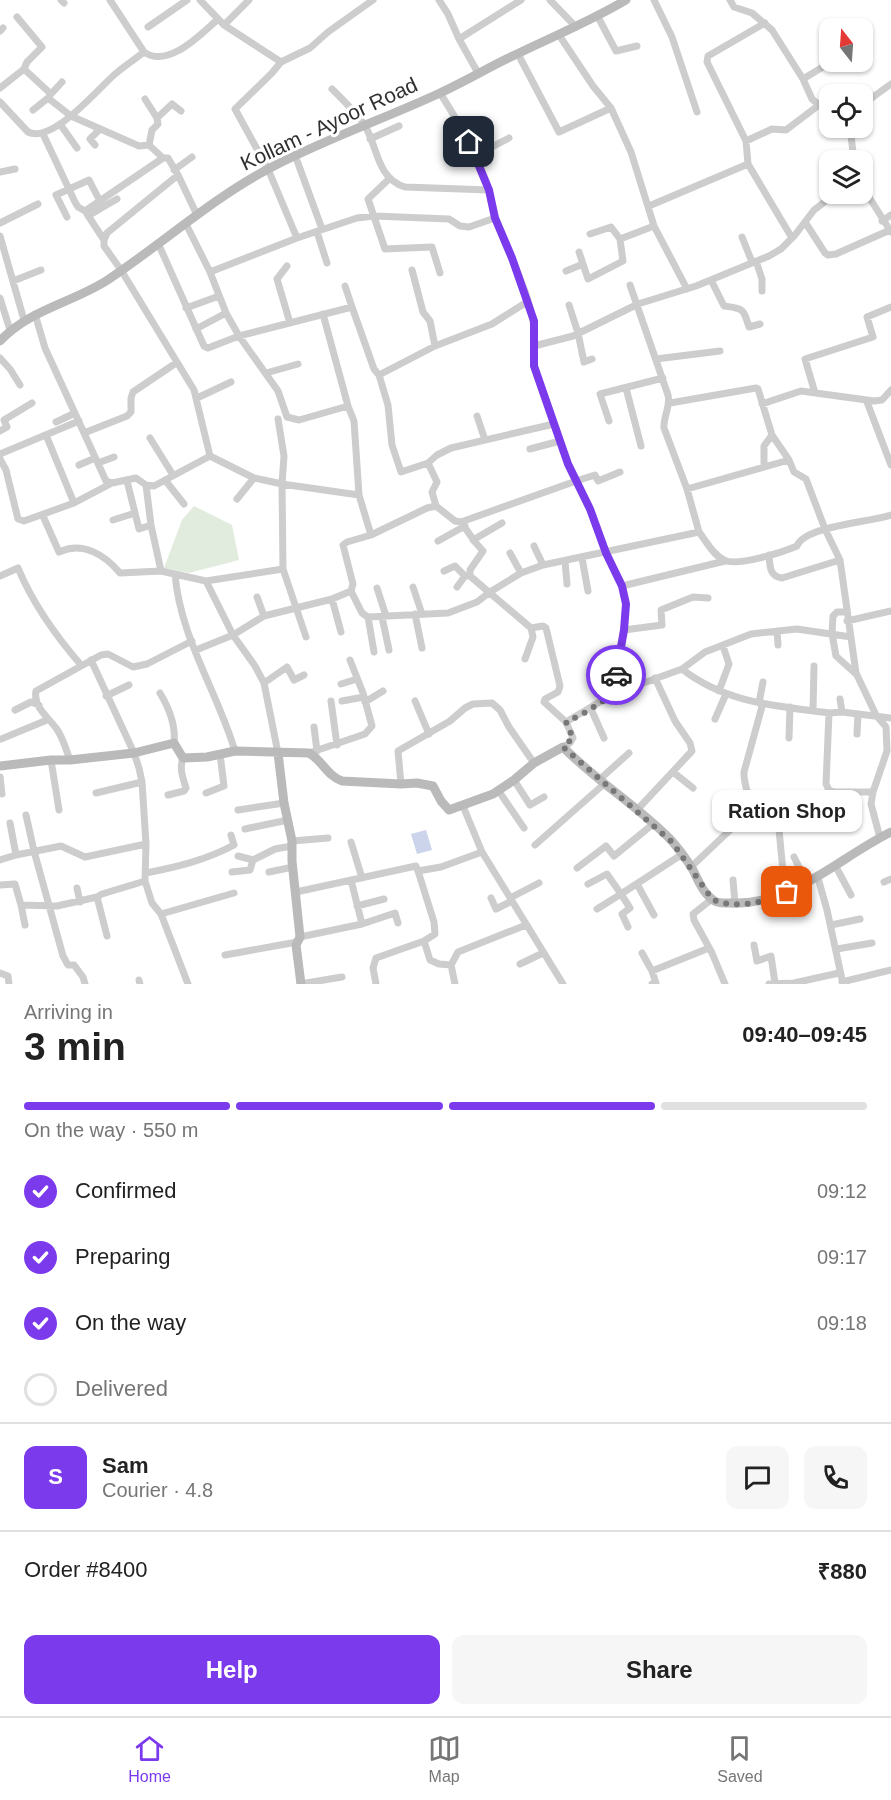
<!DOCTYPE html>
<html lang="en">
<head>
<meta charset="utf-8">
<style>
	body { margin:0; font-family:Arial,sans-serif; background:#f6f6f6; color:#222; height:100vh; display:flex; flex-direction:column; font-size:22px; white-space:nowrap }
	* { box-sizing:border-box; margin:0 }
	p { font-size:20px; color:#767676 }
	.icon { flex:none; width:33px; height:33px; fill:none; stroke:currentColor; stroke-width:2; stroke-linecap:round; stroke-linejoin:round }
	.map { position:relative; height:984px; overflow:hidden }
	.panel { display:flex; flex-direction:column; background:#fff; flex:1 }
	.panel>* { flex:none }
	.needle { width:39px; rotate:343deg }
	.fabs { position:absolute; left:819px; top:18px; display:grid; gap:12px }
	.fabs a { display:grid; place-items:center; width:54px; height:54px; border-radius:12px; background:#fff; box-shadow:0 2px 4px #0004; font-size:30px }
	.pin { position:absolute; display:grid; place-items:center; width:51px; height:51px; color:#fff; margin:-26px; border-radius:12px; box-shadow:0 3px 9px #0006 }
	.courier { position:absolute; display:grid; place-items:center; width:60px; height:60px; margin:-30px; border:4px solid #7c3aed; border-radius:50%; background:#fff; color:#222; box-shadow:0 2px 8px #0007 }
	.bubble { position:absolute; height:42px; border-radius:12px; background:#fff; box-shadow:0 2px 4px #0004; font-size:20px; font-weight:800; line-height:42px; text-align:center }
	.head em { font-style:normal; font-weight:800 }
	.head div { display:flex; flex-direction:column-reverse }
	.head { display:flex; align-items:center; justify-content:space-between; height:102px; padding:0 24px }
	h1 { font-size:39px; font-weight:800; line-height:45px }
	.bar { display:grid; grid-template-columns:repeat(4,1fr); gap:9px 6px; align-content:center; height:72px; padding:0 24px }
	.bar i { height:8px; border-radius:4px; background:#e0e0e0 }
	.bar .active { background:#7c3aed }
	.bar p { grid-column:span 4 }
	.line { display:flex; align-items:center; gap:15px; padding:0 24px; border-top:2px solid #e0e0e0 }
	.line div { flex:1 }
	.round { display:grid; place-items:center; flex:none; width:63px; height:63px; border-radius:12px; background:#f6f6f6 }
	ol { padding:0 24px; list-style:none }
	li { display:flex; align-items:center; gap:18px; height:66px }
	li p { margin-inline-start:auto }
	li .icon { padding:6px; border-radius:50%; background:#7c3aed; color:#fff; stroke-width:4 }
	li:last-child { color:#767676 }
	li i { width:33px; height:33px; border:3px solid #e0e0e0; border-radius:50% }
	.cta { display:flex; gap:12px; margin-top:auto; padding:12px 24px }
	.cta a { flex:1; height:69px; border-radius:12px; background:#7c3aed; color:#fff; font-size:24px; font-weight:800; line-height:69px; text-align:center }
	.cta a+a { background:#f6f6f6; color:#222 }
	.tabs { display:flex; justify-content:space-around; align-items:center; height:84px; border-top:2px solid #e0e0e0; background:#fff; font-size:16px; color:#767676 }
	.tabs a { display:grid; justify-items:center; gap:3px }
	.tabs .active { color:#7c3aed }
	.map>svg:first-child { display:block }
	.green { fill:#e1ecde }
	.water { fill:#cbd4eb }
	.lines { fill:none; stroke-linecap:round; stroke-linejoin:round }
	.street { stroke:#cdcdcd; stroke-width:7 }
	.secondary { stroke:#bababa; stroke-width:9 }
	.done { stroke:#787878; stroke-width:6; stroke-dasharray:0 10.8 }
	.route { stroke:#7c3aed; stroke-width:8 }
	.labels { text-anchor:middle; stroke-width:6; stroke-linejoin:round; paint-order:stroke }
	.street-label { font-size:21px; fill:#303030; stroke:#fff }
</style>
</head>
<body>
<div class="map">
<svg width="891" height="984" viewBox="0 0 891 984">
	<rect width="100%" height="100%" fill="#fff"/>
	<path class="green" d="M194,506L232,525L239,560L189,573L164,568L182,520Z"/>
	<path class="water" d="M426,830L432,850L417,854L411,834Z"/>
	<g class="lines">
		<path class="street" d="M61,0L64,3
			M110,0L144,52
			M200,0L224,25L281,62L272,73L235,109L268,169L297,238
			M439,0L448,14L459,39L478,73
			M550,0L576,27
			M654,0L672,37L697,112
			M730,0L734,7L752,13L772,30L803,79L812,99L819,105H830
			M17,17L42,47L27,62L24,69
			M598,17L616,51L637,46
			M765,23L708,56L707,62L746,141L748,164L792,238
			M224,25L249,0
			M148,27L187,0
			M0,31L3,28
			M559,35L593,86L611,108L631,152L654,226L687,289
			M459,39L521,0
			M518,54L559,132L611,108
			M281,62L310,48L328,32L373,0
			M803,79L831,62
			M0,88L24,69L51,94L48,98L71,116L139,146L149,145L163,158H168L178,175L197,215
			M332,89C343,100 355,111 364,124C378,146 376,178 405,187L489,190
			M440,93C460,124 476,153 488,187C491,198 492,209 496,219C509,259 538,303 534,346L573,336L638,304L696,286L769,256L781,249L795,235L814,210L835,194
			M51,94L62,82
			M145,99L157,118L158,124L152,130L149,145
			M0,102L28,132C52,144 97,90 114,75C123,67 134,60 144,52C168,69 201,34 217,20
			M862,105L891,84
			M33,110L48,98
			M157,118L172,104L181,111
			M60,124L77,148
			M850,128L854,160
			M43,134L75,202L78,207L85,211L163,158
			M370,139L399,126
			M746,141L772,129L786,130L819,105
			M95,145L90,139L100,129
			M295,155L322,229
			M476,155L509,138
			M174,170L192,157
			M0,172L15,169
			M178,175L107,233L104,240V246L121,270L194,390L210,456
			M390,178L368,199L385,249L432,247L440,273
			M862,186L891,232
			M649,206L748,164
			M103,207L117,199
			M87,214L104,240
			M67,217L56,195L89,180L103,207L88,216
			M882,221L891,215
			M805,222L825,253L828,255L836,254L890,230
			M0,223L38,204
			M186,224L210,272L226,313L239,336L352,307L374,369L379,375L435,346L492,324L527,302
			M317,232L327,263
			M590,234L611,227L620,239
			M0,236L24,320
			M742,237L752,262
			M158,243L204,346L208,348L239,336L278,391L287,417L299,420L348,406
			M579,252L588,279L623,261L620,239L654,226
			M756,261L762,279V291
			M287,266L277,279L290,323
			M412,270L423,312L430,321L435,346
			M566,271L583,264
			M210,272L297,238L357,218L374,216L449,219L460,226L469,227L495,218
			M711,280L724,306C744,309 743,308 749,327L760,324
			M13,281L41,270
			M630,285L668,395C671,407 663,416 664,428L687,489L699,532
			M345,286L352,307
			M0,298L10,330
			M569,305L578,333L584,362L592,359
			M186,308L219,296
			M35,314L45,348L106,481L112,483L136,478L146,485L154,486L210,456L254,478L282,484L359,495L371,535L427,508L436,506L455,521L461,522L576,481L595,475L598,481L620,472
			M323,314L348,406L354,421L359,495
			M196,329L226,313
			M534,346V366L568,464L590,509L606,553L622,586L626,604L624,630L613,694
			M0,358L10,369L20,385
			M656,359L720,351
			M266,373L298,364
			M379,375L388,405L392,445L401,472L428,463L437,482L432,492L436,506
			M626,388L641,446
			M815,393L805,359L873,337L867,317L891,307
			M197,398L231,382
			M867,402L891,465
			M670,403L756,388L758,389L772,435L789,460L794,472L806,479L825,529L840,560L856,673L876,715L886,727L887,751L873,792L871,804L880,838
			M762,404L801,391L874,401L882,400L891,390
			M477,416L485,440
			M278,419L284,456L282,484L283,569L306,637
			M609,421L600,394L663,378
			M56,422L75,413
			M0,431L7,427L4,420L32,403
			M84,433L127,416L131,412V398L133,392L176,363
			M46,435L74,503
			M150,438L173,475
			M530,449L560,441
			M0,454L79,421
			M0,459L6,470L18,519L24,521L74,503L112,483
			M98,463L114,457
			M428,463L437,455L451,448L554,424
			M79,465L95,458
			M764,466V446L772,435
			M165,480L184,504
			M127,481L139,529L151,525
			M146,485L151,525L161,571
			M687,489L789,460
			M237,499L254,478
			M43,516L59,552C83,541 105,555 120,573L161,571L206,581L233,635L255,666L264,683L278,753
			M113,520L135,513
			M461,522L475,542L483,551L470,570V576L531,628L543,626L546,628L560,686L558,692L545,699L544,702L566,722
			M473,540L502,523
			M438,541L465,526
			M534,546L543,565
			M510,553L521,573
			M769,555C770,566 769,576 782,578L840,560
			M582,558L588,591
			M565,561L567,584
			M444,571L455,566L465,576H470
			M175,574C180,637 217,691 235,751
			M0,576L18,568C33,604 55,635 81,665
			M206,581L283,569
			M622,586L725,561
			M413,587L422,614
			M457,587L465,576
			M377,588L386,616
			M351,591L353,584L343,545L347,542L371,535
			M257,597L264,616
			M332,599L341,632
			M846,612H837L833,616L832,634L836,656L857,675
			M415,614L422,648
			M368,617L374,652
			M382,617L389,650
			M847,621L891,611
			M624,630L662,625L661,610L693,597L708,598
			M777,631L778,645
			M196,650L233,635L264,616L332,599L351,591L362,613L368,617L448,613L477,602L490,592L521,573L543,565L699,532C706,541 713,555 724,560C737,567 783,552 797,546C804,526 871,522 891,515
			M525,659L533,637L531,628
			M91,660L134,753L139,768L142,782L146,844L145,881L152,903L161,914L188,984
			M682,669L705,652L751,634L797,629L851,637
			M264,683L287,667L294,680L304,675
			M341,684L357,679
			M719,691L729,664L723,646
			M160,693C169,708 176,725 174,743
			M106,696L129,685
			M840,699L842,712
			M331,701L337,745
			M342,701L364,697
			M415,701L429,734
			M365,702L383,691
			M759,703L763,682
			M591,709L604,738
			M15,710L31,702L39,705
			M813,710L814,666
			M829,713L826,784L829,790L834,792H873
			M715,719L726,694
			M314,727L317,751
			M857,734L858,714
			M789,738L790,707
			M1,739L47,720
			M563,747L570,743L573,738L566,722L613,694L682,669C725,703 777,706 829,713L842,712L891,718
			M309,753L365,734L372,726L363,693L350,660
			M51,760L59,810
			M70,760C66,750 63,737 56,728C48,717 33,707 36,691L101,655L108,654L133,667L147,664L192,641
			M673,772L693,788
			M0,777L2,794
			M514,780L530,805L544,797
			M599,780L629,753
			M401,784L398,751L450,721L465,708L473,704L492,703L500,710L509,727L534,763
			M498,790L524,828
			M96,793L142,782
			M206,793L224,786L220,754
			M168,795L184,791L186,788C183,778 179,769 183,758
			M776,798L784,882L787,893
			M463,806L482,852L563,984
			M238,810L284,803
			M637,810L692,751L690,743L675,721L655,678
			M26,815L34,851L63,956L68,965H74L83,977L85,984
			M10,823L16,855
			M245,829L288,820
			M292,841L328,838
			M351,842L362,878
			M535,845L604,784
			M238,856L253,860
			M794,857L807,883
			M0,860L16,855L61,846L85,857L146,844
			M835,865L851,895
			M691,867L748,813C753,800 743,786 744,772L763,703
			M577,868L606,846L614,856L653,824
			M232,872L250,870L253,860L275,849L292,846
			M269,872L293,867
			M146,873C177,867 206,860 234,845L231,835
			M818,878L827,910L843,984
			M733,880L735,903
			M884,882L891,879
			M588,884L607,874L621,894L597,909
			M637,884L654,915
			M0,885L15,884L21,905L57,906L97,897L102,894L145,881
			M77,888L80,902
			M296,892L416,866L418,871L441,867L482,852
			M97,897L107,936
			M491,898L496,909L512,901
			M510,898L539,883
			M712,899L693,914L694,920L712,953L725,984
			M21,905L25,925
			M357,906L384,899
			M161,914L234,893
			M362,924L395,913L398,923
			M831,925L860,919
			M628,927L622,914L630,908L621,894L681,855
			M300,937L362,924L351,880
			M424,941L430,960L439,964L451,965L458,952L526,925
			M754,945L757,961L771,956L775,983
			M837,949L872,943
			M642,953L652,971
			M225,955L297,942
			M520,964L543,953
			M451,965L455,984
			M0,973L8,976L9,984
			M139,980L140,984
			M842,982L891,970
			M300,984L342,977
			M376,984L373,968L376,958L424,941L435,934L434,922L418,871
			M652,984L656,983L652,971L709,948
			M769,984L794,983L839,973"/>
		<path class="secondary" d="M0,341C29,310 71,303 106,281C161,245 211,199 270,168C325,139 384,119 440,93C466,81 491,66 517,54C554,36 591,21 626,0
			M278,753L284,803L292,841V861L300,937L296,945L301,984
			M0,766L51,760H70L134,753L174,743L183,758L207,757L235,751L309,753C323,761 327,776 342,781L401,784L417,783L433,786L441,801L449,810L493,794L514,780L534,763L563,747C596,781 638,806 671,840C678,848 687,860 693,870C698,880 703,893 713,900C718,904 724,903 730,903C793,906 838,858 891,832"/>
	</g>
	<g class="lines">
		<path class="done" d="M616,675L614,694L581,715L566,722L573,738L563,747L672,842L712,899C733,910 767,902 787,892"/>
		<path class="route" d="M469,142L489,190L495,218L512,258L534,321V366L568,464L590,509L606,553L622,586L626,604L624,630L616,675"/>
	</g>
	<g class="labels">
		<g class="street-label">
			<text transform="translate(329 124) rotate(-25)" y="7">Kollam - Ayoor Road</text>
		</g>
	</g>
</svg>
<div class="fabs">
<a><svg class="needle" viewBox="-14 -14 28 28"><path d="M0-13l5 13h-10z" fill="#e53935"/><path d="M0 13l5-13h-10z" fill="#767676"/></svg></a>
<a><svg class="icon" aria-label="locate" viewBox="0 0 24 24"><circle cx="12" cy="12" r="6"/><path d="M12 2v4M12 18v4M2 12h4M18 12h4"/></svg></a>
<a><svg class="icon" aria-label="layers" viewBox="0 0 24 24"><path d="M12 4l9 5-9 5-9-5zM3 14l9 5 9-5"/></svg></a>
</div>
<div class="pin" style="left:787px;top:892px;background:#ea580c"><svg class="icon" aria-label="bag" viewBox="0 0 24 24"><path d="M5 8h14l-1 12H6zM9 8a3 3 0 0 1 6 0"/></svg></div>
<div class="pin" style="left:469px;top:142px;background:#1f2937"><svg class="icon" aria-label="home" viewBox="0 0 24 24"><path d="M3 11l9-7 9 7M6 9v11h12V9"/></svg></div>
<div class="courier" style="left:616px;top:675px"><svg class="icon" aria-label="car" viewBox="0 0 24 24"><path d="M5 17H2v-5l4-1 3-4h7l3 4 3 1v5h-3M9 17h6M6 11h13"/><circle cx="7" cy="17" r="2"/><circle cx="17" cy="17" r="2"/></svg></div>
<div class="bubble" style="left:712px;top:790px;width:150px">Ration Shop</div>
</div>
<section class="panel">
<div class="head"><div><h1>3 min</h1><p>Arriving in</p></div><em>09:40–09:45</em></div>
<div class="bar"><i class="active"></i><i class="active"></i><i class="active"></i><i></i><p>On the way · 550 m</p></div>
<ol>
<li><svg class="icon" aria-label="check" viewBox="0 0 24 24"><path d="M5 12l5 5 9-10"/></svg>Confirmed<p>09:12</p></li>
<li><svg class="icon" aria-label="check" viewBox="0 0 24 24"><path d="M5 12l5 5 9-10"/></svg>Preparing<p>09:17</p></li>
<li><svg class="icon" aria-label="check" viewBox="0 0 24 24"><path d="M5 12l5 5 9-10"/></svg>On the way<p>09:18</p></li>
<li><i></i>Delivered</li>
</ol>
<div class="line" style="height:108px"><b class="round" style="background:#7c3aed;color:#fff">S</b><div><b>Sam</b><p>Courier · 4.8</p></div><a class="round"><svg class="icon" aria-label="chat" viewBox="0 0 24 24"><path d="M4 5h16v11H9l-5 4z"/></svg></a><a class="round"><svg class="icon" aria-label="phone" viewBox="0 0 24 24"><path d="M5 4h4l2 5-3 2q2 4 5 5l2-3 5 2v4C11 20 4 13 5 4z"/></svg></a></div>
<div class="line" style="height:78px"><div>Order #8400</div><b>₹880</b></div>
<div class="cta"><a>Help</a><a>Share</a></div>
</section>
<nav class="tabs">
<a class="active"><svg class="icon" aria-label="home" viewBox="0 0 24 24"><path d="M3 11l9-7 9 7M6 9v11h12V9"/></svg>Home</a>
<a><svg class="icon" aria-label="map" viewBox="0 0 24 24"><path d="M3 6l6-2 6 2 6-2v14l-6 2-6-2-6 2zM9 4v14M15 6v14"/></svg>Map</a>
<a><svg class="icon" aria-label="saved" viewBox="0 0 24 24"><path d="M7 4h10v16l-5-4-5 4z"/></svg>Saved</a>
</nav>
</body>
</html>
